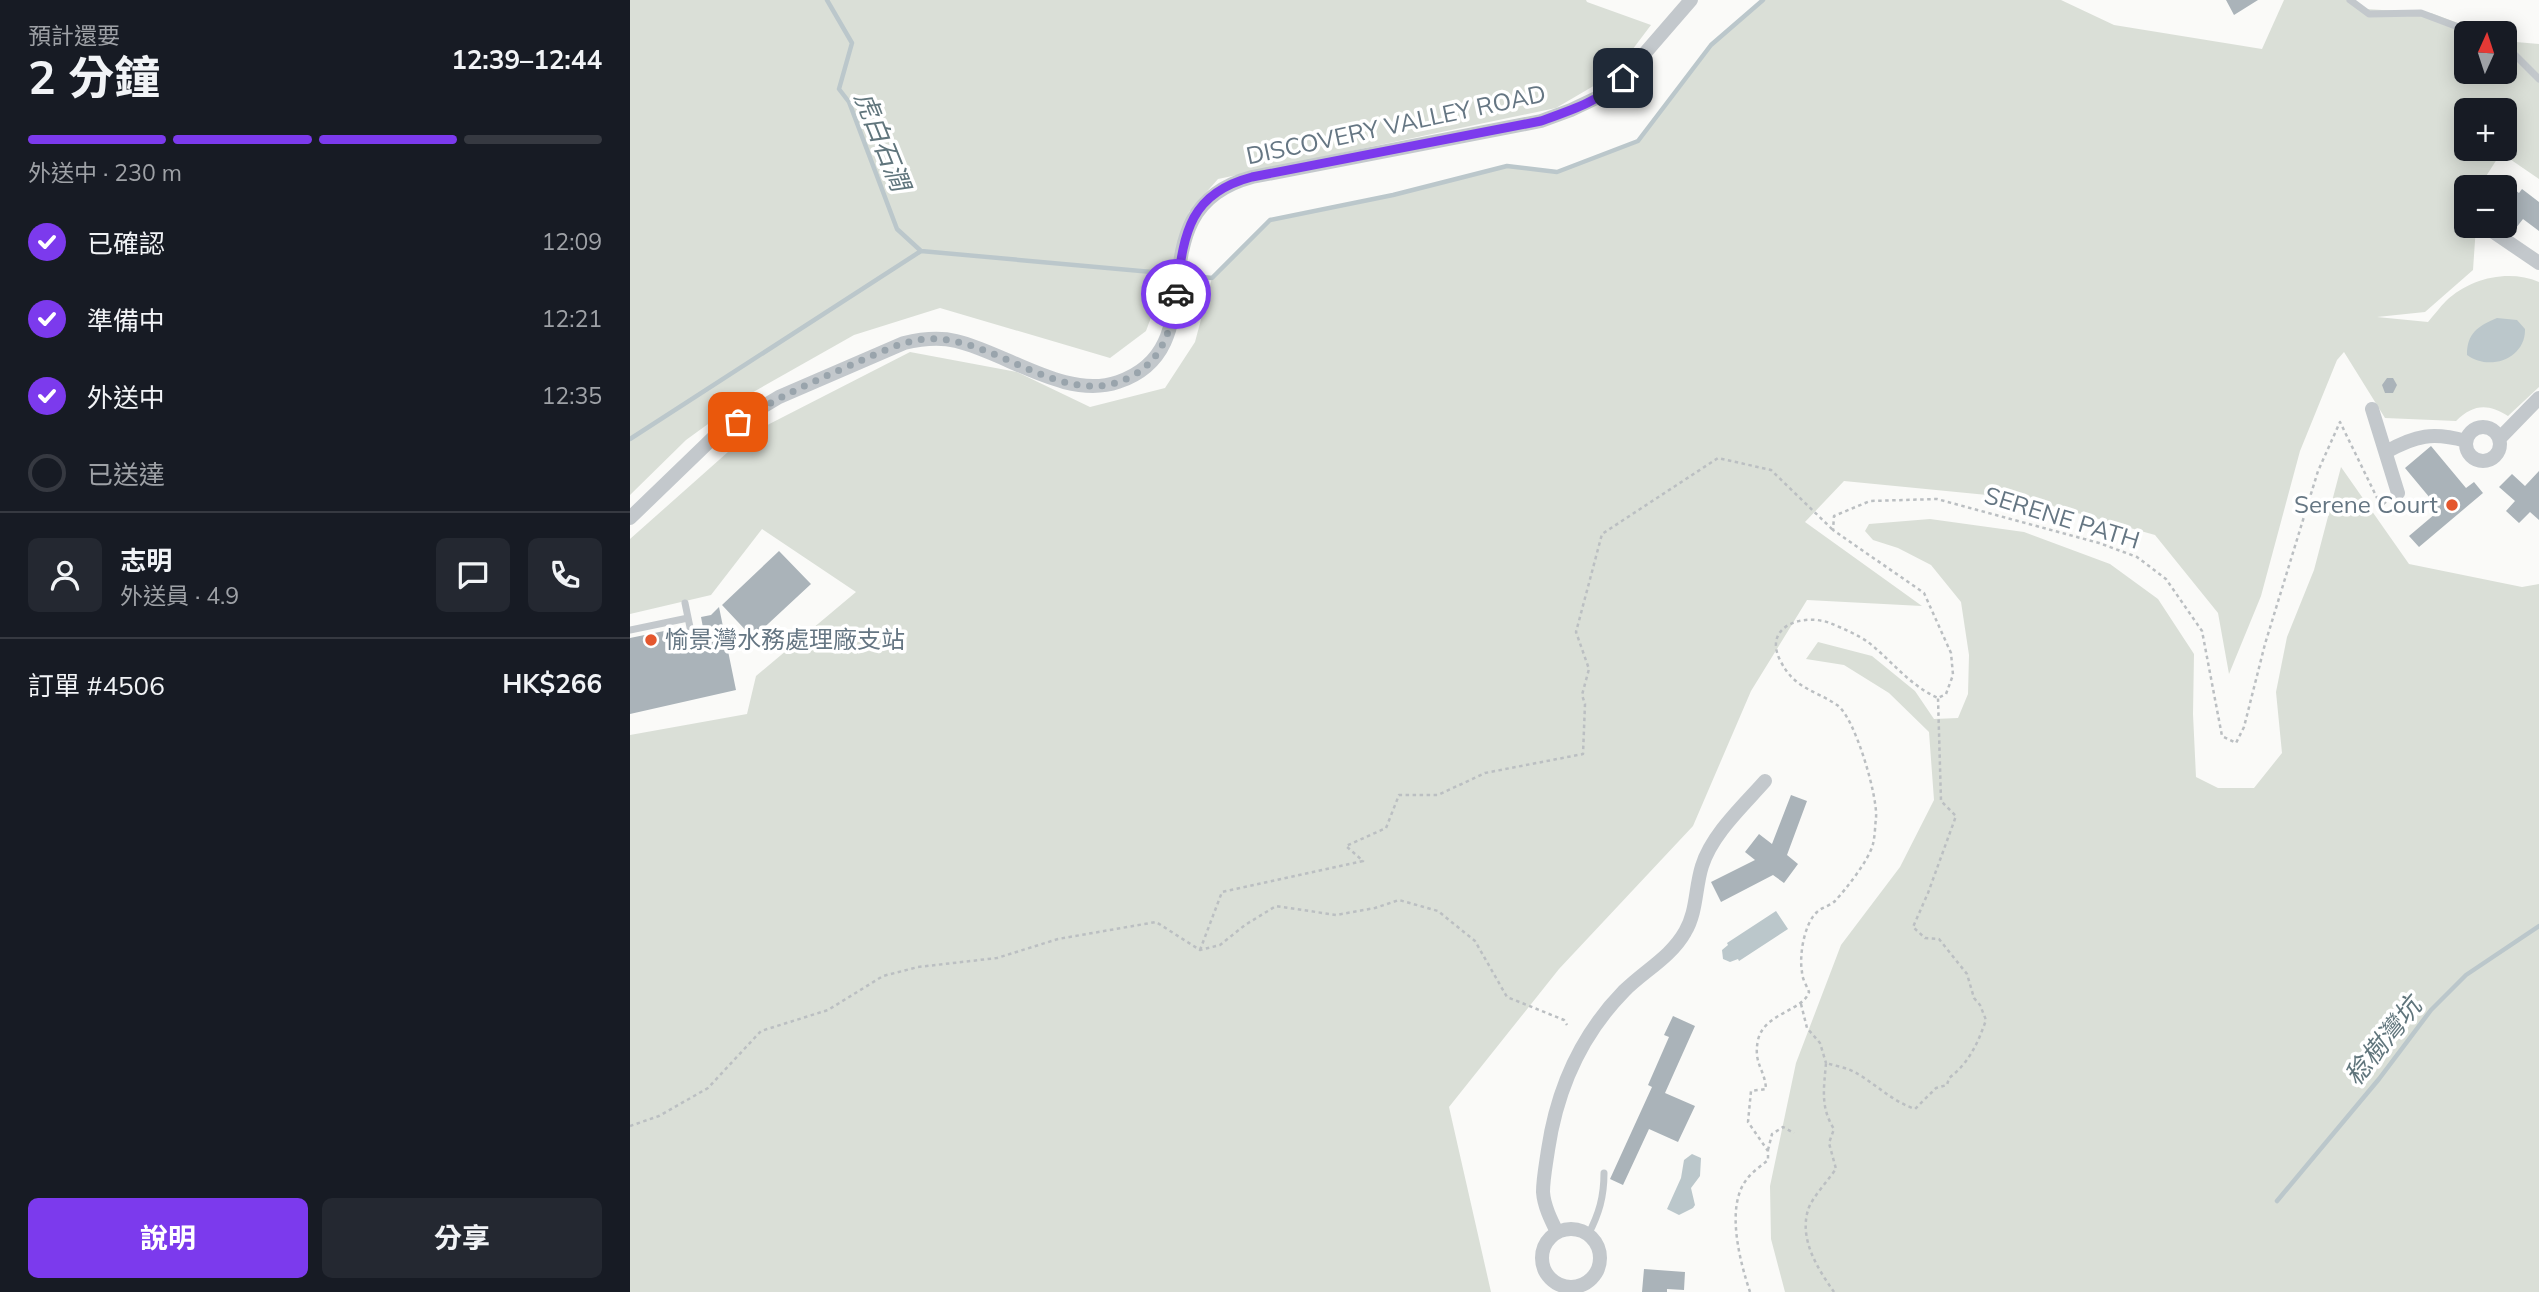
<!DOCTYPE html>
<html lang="zh-TW">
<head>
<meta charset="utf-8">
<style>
	body { margin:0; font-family:Mulish,"Noto Sans TC",sans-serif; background:#242831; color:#f1f3f6; height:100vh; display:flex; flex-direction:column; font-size:26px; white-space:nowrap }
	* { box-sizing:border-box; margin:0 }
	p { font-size:23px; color:#9ea1a6 }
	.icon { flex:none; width:38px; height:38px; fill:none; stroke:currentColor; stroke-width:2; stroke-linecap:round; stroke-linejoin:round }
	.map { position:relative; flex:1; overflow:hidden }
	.drawer { display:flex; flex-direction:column; background:#171b24; width:630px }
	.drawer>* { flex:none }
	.needle { width:46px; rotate:3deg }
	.buttons { position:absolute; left:1824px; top:21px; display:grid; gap:14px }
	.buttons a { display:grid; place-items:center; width:63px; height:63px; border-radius:10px; background:#171b24; box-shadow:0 4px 18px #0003; font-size:35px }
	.pin { position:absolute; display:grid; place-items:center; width:60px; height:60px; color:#fff; margin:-30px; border-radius:14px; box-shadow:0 4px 10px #0006 }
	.courier { position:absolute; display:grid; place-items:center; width:70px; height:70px; margin:-35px; border:5px solid #7c3aed; border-radius:50%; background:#fff; color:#222; box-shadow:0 2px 9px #0007 }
	.overview em { font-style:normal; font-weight:700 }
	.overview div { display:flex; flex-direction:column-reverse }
	.overview { display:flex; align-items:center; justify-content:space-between; height:119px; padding:0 28px }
	h1 { font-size:46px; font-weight:700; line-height:52px }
	.bar { display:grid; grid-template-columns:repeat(4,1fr); gap:10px 7px; align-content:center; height:84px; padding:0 28px }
	.bar i { height:9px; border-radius:5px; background:#363941 }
	.bar .active { background:#7c3aed }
	.bar p { grid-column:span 4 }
	.line { display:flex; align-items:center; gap:18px; padding:0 28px; border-top:2px solid #363941 }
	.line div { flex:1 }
	.round { display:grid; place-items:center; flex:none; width:74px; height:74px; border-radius:10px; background:#242831 }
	ol { padding:0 28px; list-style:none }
	li { display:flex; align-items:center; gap:21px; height:77px }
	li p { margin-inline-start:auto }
	li .icon { padding:7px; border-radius:50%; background:#7c3aed; color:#fff; stroke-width:4 }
	li:last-child { color:#9ea1a6 }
	li i { width:38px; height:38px; border:4px solid #363941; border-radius:50% }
	.primary-button { display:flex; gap:14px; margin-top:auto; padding:14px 28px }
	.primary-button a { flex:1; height:80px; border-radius:10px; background:#7c3aed; color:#fff; font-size:28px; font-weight:700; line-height:80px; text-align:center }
	.primary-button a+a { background:#242831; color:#f1f3f6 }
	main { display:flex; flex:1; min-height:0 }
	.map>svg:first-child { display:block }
	.green { fill:#dadfd7; fill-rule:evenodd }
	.water { fill:#bbc7cb }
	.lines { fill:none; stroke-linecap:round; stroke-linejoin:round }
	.stream { stroke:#bbc7cb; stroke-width:4.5 }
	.building { fill:#aab3b9 }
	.path { stroke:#bbbfc2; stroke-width:2.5; stroke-dasharray:3.5 3.5; stroke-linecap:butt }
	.service { stroke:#c3c8cc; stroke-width:7 }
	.minor { stroke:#c3c8cc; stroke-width:14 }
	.done { stroke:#99a4ac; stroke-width:7; stroke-dasharray:0 12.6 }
	.route { stroke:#7c3aed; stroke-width:9 }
	.poi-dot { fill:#e4572e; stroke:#fff; stroke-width:2.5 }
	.labels { text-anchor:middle; stroke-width:7; stroke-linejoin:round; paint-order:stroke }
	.street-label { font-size:24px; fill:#657683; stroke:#fff }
	.poi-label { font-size:24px; fill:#657683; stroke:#fff; text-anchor:end }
	.water-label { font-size:26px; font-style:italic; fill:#60757c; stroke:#fff }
</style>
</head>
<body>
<main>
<section class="drawer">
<div class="overview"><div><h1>2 分鐘</h1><p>預計還要</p></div><em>12:39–12:44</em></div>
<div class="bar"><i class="active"></i><i class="active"></i><i class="active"></i><i></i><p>外送中 · 230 m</p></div>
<ol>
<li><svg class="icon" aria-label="check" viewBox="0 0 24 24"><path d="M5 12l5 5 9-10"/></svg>已確認<p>12:09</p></li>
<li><svg class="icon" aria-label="check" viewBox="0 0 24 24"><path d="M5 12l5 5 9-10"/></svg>準備中<p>12:21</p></li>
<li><svg class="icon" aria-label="check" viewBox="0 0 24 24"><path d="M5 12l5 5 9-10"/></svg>外送中<p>12:35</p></li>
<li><i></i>已送達</li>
</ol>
<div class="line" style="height:126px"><a class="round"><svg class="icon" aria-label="person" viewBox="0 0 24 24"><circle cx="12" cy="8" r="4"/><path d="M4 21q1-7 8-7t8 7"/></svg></a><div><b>志明</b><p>外送員 · 4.9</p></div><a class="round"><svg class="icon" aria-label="chat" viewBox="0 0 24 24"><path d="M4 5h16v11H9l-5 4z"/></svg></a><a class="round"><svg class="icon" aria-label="phone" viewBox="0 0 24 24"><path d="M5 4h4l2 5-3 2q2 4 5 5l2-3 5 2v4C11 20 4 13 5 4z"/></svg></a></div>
<div class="line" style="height:91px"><div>訂單 #4506</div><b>HK$266</b></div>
<div class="primary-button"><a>說明</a><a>分享</a></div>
</section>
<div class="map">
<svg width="1909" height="1292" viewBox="0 0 1909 1292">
	<rect width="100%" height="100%" fill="#fafaf8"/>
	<path class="green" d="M0,0H956L957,2L1021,25L984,74L926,108L588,179L559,212L548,257L534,282L516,331L480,358L310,308L224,335L118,395L56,440L0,495Z
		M1133,0H1431L1484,25L1632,49L1654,0H1722L1736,9L1801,13L1855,33H1836V72H1874V41L1909,44V179L1871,153L1849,187H1836V226H1846L1843,270L1795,312L1747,317L1798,322C1804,315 1810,307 1816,301C1840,278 1879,269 1909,282V387L1878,416C1858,403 1843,404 1826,421L1755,418L1714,352L1707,360L1670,451L1631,596L1599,674L1588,613L1525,535L1398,499L1214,481L1175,522L1292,606L1177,600L1121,691L1063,826L929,969L819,1107L861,1292H0V735L117,714L126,676L226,592L132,529L81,595L0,614V539L116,436L280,352L387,372L460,407L535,388L565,342L582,278L640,220L763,195L877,166L927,172L1008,141L1081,45ZM1836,110H1874V149H1836Z
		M1711,467L1779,564L1892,587L1909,584V1292H1155L1141,1239L1140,1186L1166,1063L1211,945L1270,867L1304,800L1299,732L1259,693L1214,665L1176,659L1188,642L1242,656L1285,691L1304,719L1328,718L1338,694L1339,655L1331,602L1301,565L1268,548L1243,540L1235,531L1239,524L1300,519L1394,532L1480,564L1528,599L1564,654L1563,714L1566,777L1588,788H1624L1652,753L1646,692L1657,637L1684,570Z"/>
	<path class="water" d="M1867,318L1887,320L1895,329C1896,358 1860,372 1837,355C1837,333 1848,326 1867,318Z
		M1146,911L1158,929L1109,961L1108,959L1100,962L1093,959L1092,950L1098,945L1097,943Z
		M1062,1154L1071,1158L1070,1176L1061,1188L1065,1205L1063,1208L1049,1215L1037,1209L1051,1178L1054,1160Z"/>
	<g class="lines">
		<path class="stream" d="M197,0L222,43L209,89L219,102L267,229L291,251
			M553,275L582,278L640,220L763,195L877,166L927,172L1008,141L1081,45L1133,0
			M0,439L291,251L544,274
			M1647,1201L1749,1079L1801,1010L1836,975L1909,926"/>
	</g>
	<path class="building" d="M1596,0H1628L1604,15Z
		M1880,186L1889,193L1892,189L1909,202V231L1893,219L1882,233L1874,228V193Z
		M1757,378H1763L1767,385L1763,393H1755L1752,385Z
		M1801,446L1836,488L1844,482L1853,493L1789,547L1779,536L1805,514V504L1775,468Z
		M1909,471V520L1900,512L1889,523L1876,511L1885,501L1869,487L1882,474L1895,486Z
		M149,551L181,584L123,638L92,605Z
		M89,607L106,690L0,714V638L39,630L42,645L75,638L71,617L81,615Z
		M1161,795L1177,801L1157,855L1168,864L1154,883L1143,875L1091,902L1081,882L1125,860L1115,852L1129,834L1142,844Z
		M1043,1016L1065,1026L1035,1093L1065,1106L1048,1142L1019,1129L993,1185L980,1179L1022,1087L1018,1085L1039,1037L1034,1035Z
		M1014,1269L1055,1272L1054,1290L1037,1289V1292H1012Z"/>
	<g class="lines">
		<path class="path" d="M570,950L592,892L733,861L716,846L756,828L769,795H808L855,773L953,754L955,704L952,695L959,669L946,632L972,534L1088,458L1141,470L1203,530
			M1171,1004L1177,1028L1190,1043L1196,1063
			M0,1126L29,1116L78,1088L131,1031L198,1010L253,976L288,967L367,958L428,939L526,922L570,950L590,945L615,925L646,906L706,915L745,908L769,900L808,911L845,941L877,997L934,1020L937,1025
			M1138,1150L1142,1134L1153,1127L1164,1133
			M1120,1292C1110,1262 1095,1206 1117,1179C1122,1172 1131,1166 1138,1160V1151L1118,1122L1121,1091L1136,1089C1135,1069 1123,1064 1128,1040C1134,1013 1173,1011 1179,992C1177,986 1172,979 1172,972C1169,956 1174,924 1187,912C1192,907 1200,906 1205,901C1216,889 1239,860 1243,844C1245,836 1245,826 1246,818C1248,797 1225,717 1207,705C1185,690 1164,689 1150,660C1133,626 1173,613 1200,623C1212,628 1228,635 1238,642C1262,661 1279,685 1308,698L1316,694L1323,675L1321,653L1294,593L1203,530L1204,516L1240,501L1307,499L1469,543L1507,557L1536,579L1572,631L1592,736L1606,743L1614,727L1635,644L1688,471L1710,422L1751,506L1757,501
			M1204,1292C1188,1269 1169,1240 1178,1210C1181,1199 1199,1179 1206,1169L1199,1143L1204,1129C1190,1107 1194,1088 1196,1063C1206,1066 1219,1068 1228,1074C1248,1086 1262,1101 1285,1109L1306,1088L1317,1085L1319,1078C1339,1063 1348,1043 1356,1020L1350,1005L1344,998L1337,974L1309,939L1295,938L1283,927L1298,893L1326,816L1311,801L1308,698"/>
		<path class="service" d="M1720,0L1739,14L1791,13L1844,33
			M1874,47L1881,51L1909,79
			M55,603L61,632
			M0,630L58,618
			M958,1235C969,1214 974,1197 974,1173"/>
		<path class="minor" d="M1862,231L1909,263
			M1742,409L1768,493
			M1836 444a17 17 0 1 1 34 0a17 17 0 1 1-34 0Z
			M1870,438L1909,398
			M1756,452C1786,435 1803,432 1836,441
			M0,518L87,434L149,397L274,343C291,339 309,337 326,341C377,353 436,400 488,382C592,347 499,210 622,177L911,121L941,110L983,90L1061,0
			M912 1258a29 29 0 1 1 58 0a29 29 0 1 1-58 0Z
			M927,1232C921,1220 914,1206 913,1192C913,1179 916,1164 918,1150C927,1089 950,1036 994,991C1014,971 1041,957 1055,932C1067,912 1065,888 1072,866C1082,834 1113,806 1135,781"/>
	</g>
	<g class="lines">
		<path class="done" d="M108,422C146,398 180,383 221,365C245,355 270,341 296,339C366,334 436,415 504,375C534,357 542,327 546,294"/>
		<path class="route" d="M546,294C554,236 557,194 622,177L911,121C939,111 973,100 993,78"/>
	</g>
	<g class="poi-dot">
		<circle cx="1822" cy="505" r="7"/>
		<circle cx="21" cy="640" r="7"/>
	</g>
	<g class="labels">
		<g class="street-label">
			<text transform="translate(766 125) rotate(-12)" y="8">DISCOVERY VALLEY ROAD</text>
			<text transform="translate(1432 518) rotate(17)" y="8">SERENE PATH</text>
		</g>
		<g class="poi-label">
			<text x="1808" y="513">Serene Court</text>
			<text x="35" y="648" text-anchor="start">愉景灣水務處理廠支站</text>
		</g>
		<g class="water-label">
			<text transform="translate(252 141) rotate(68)" y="9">虎白石澗</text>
			<text transform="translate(1753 1041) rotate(-51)" y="9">稔樹灣坑</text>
		</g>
	</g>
</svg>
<div class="buttons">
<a><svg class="needle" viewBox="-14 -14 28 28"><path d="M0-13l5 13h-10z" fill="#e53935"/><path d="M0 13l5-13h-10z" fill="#9ea1a6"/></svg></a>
<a>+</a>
<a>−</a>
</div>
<div class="pin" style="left:108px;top:422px;background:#ea580c"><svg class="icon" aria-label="bag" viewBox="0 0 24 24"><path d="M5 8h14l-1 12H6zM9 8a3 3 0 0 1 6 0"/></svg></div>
<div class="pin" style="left:993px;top:78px;background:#1f2937"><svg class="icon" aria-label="home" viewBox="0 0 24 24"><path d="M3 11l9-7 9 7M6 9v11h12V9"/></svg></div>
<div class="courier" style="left:546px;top:294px"><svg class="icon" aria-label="car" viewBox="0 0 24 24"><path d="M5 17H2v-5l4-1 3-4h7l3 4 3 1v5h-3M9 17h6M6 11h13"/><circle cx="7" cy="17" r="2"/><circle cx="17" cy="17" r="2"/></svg></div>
</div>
</main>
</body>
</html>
